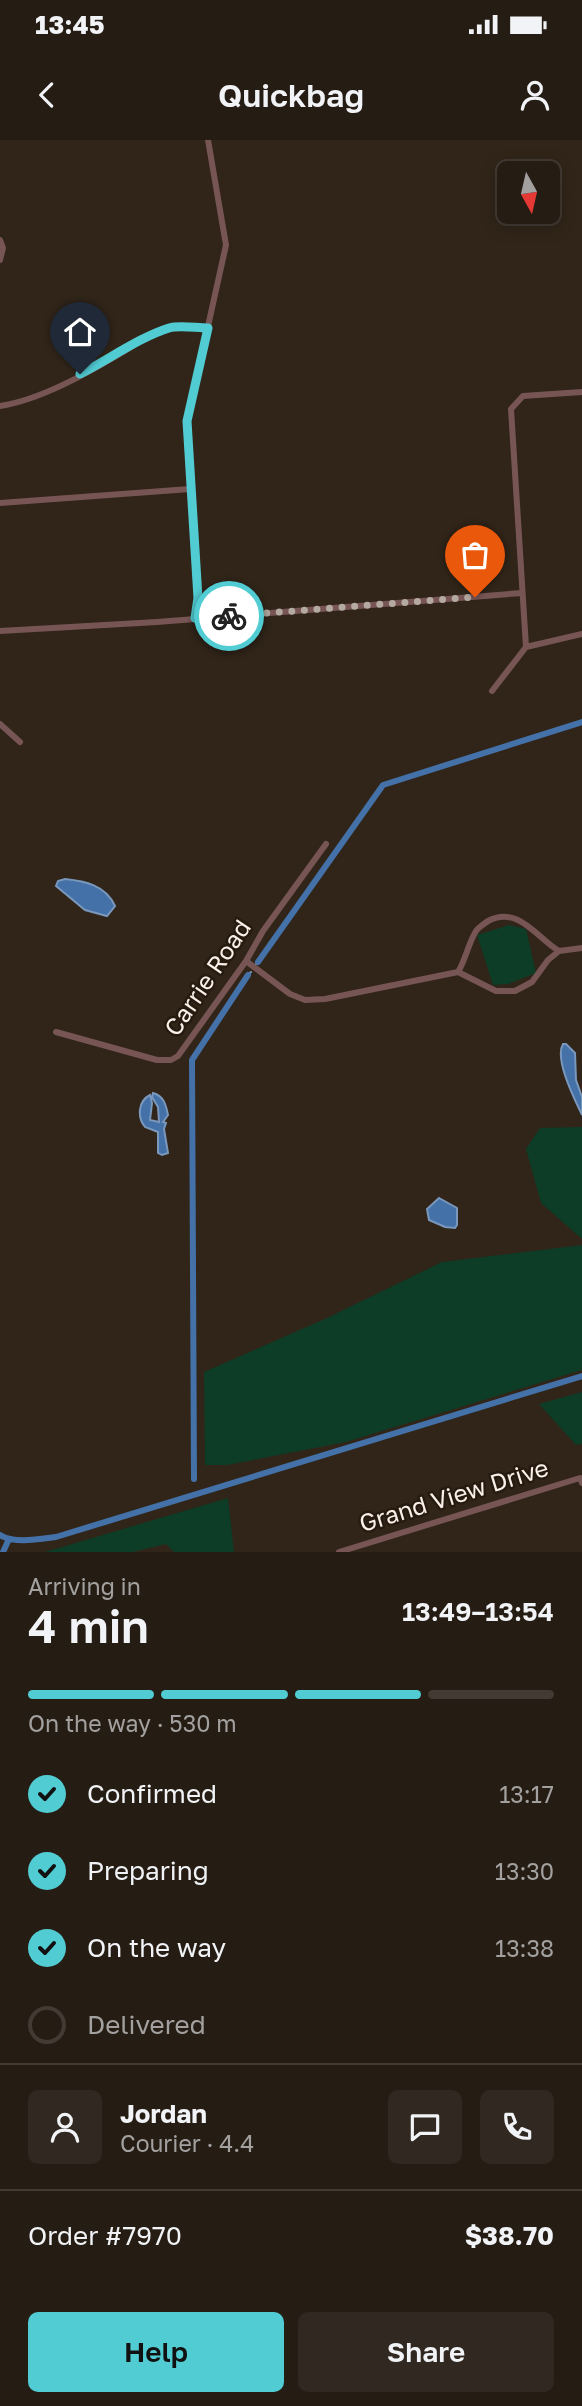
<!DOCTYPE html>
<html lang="en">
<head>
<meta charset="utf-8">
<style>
	body { margin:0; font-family:"Golos Text",sans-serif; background:#312921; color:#f1f3f6; height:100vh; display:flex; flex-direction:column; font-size:26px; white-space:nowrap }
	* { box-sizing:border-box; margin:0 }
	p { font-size:23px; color:#a3a1a0 }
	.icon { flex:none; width:38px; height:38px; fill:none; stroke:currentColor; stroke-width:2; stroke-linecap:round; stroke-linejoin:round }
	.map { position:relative; height:1412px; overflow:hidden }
	.details { display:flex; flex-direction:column; background:#251c13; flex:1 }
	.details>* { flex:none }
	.needle { width:46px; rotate:172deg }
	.controls { position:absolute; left:497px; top:21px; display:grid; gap:14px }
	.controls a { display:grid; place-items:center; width:63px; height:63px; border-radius:10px; background:#251c13; box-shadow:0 4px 18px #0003,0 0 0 2px #423a33; font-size:35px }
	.pin { position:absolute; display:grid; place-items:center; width:60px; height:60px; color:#fff; margin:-72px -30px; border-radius:50% 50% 50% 0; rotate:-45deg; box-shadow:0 0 7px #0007 }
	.pin .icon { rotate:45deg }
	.courier { position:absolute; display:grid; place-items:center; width:70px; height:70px; margin:-35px; border:5px solid #51ccd3; border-radius:50%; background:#fff; color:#222; box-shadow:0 2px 9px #0007 }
	.headline em { font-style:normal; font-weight:600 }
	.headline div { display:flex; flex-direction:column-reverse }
	.headline { display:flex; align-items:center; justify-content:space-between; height:119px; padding:0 28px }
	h1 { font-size:46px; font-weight:600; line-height:52px }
	.bar { display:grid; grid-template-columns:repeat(4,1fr); gap:10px 7px; align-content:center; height:84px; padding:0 28px }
	.bar i { height:9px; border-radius:5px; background:#423a33 }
	.bar .on { background:#51ccd3 }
	.bar p { grid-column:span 4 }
	.line { display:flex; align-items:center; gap:18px; padding:0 28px; border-top:2px solid #423a33 }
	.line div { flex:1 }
	.round { display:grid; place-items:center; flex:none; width:74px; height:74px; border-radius:10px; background:#312921 }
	ol { padding:0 28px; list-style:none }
	li { display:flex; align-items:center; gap:21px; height:77px }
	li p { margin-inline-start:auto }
	li .icon { padding:7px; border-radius:50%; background:#51ccd3; color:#111; stroke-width:4 }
	li:last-child { color:#a3a1a0 }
	li i { width:38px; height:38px; border:4px solid #423a33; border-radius:50% }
	.primary-button { display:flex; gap:14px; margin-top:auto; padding:14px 28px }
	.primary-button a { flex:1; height:80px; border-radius:10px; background:#51ccd3; color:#111; font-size:28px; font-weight:600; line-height:80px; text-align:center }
	.primary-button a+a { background:#312921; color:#f1f3f6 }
	.status { display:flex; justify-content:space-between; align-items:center; height:49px; padding:0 35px; background:#251c13; direction:ltr }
	.status svg { height:19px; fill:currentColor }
	header { display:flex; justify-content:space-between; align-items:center; height:91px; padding:0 28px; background:#251c13; font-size:32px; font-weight:600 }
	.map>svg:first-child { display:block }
	.green { fill:#0d3c27 }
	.water { fill:#4371a8; stroke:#7a97bc; stroke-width:2 }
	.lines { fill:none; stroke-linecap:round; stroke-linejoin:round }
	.stream { stroke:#7a97bc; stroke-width:2 }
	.canal { stroke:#4371a8; stroke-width:6 }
	.street { stroke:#775554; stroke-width:6 }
	.done { stroke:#b4aaa1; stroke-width:7; stroke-dasharray:0 12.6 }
	.route { stroke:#51ccd3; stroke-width:9 }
	.labels { text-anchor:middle; stroke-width:5; stroke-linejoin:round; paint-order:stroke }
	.street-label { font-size:24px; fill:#faf1ea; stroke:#271b10 }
</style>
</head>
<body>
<div class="status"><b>13:45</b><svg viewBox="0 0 49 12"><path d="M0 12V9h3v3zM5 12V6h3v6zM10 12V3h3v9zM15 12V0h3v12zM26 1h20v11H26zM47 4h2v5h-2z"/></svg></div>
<header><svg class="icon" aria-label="back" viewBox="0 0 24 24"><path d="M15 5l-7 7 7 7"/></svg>Quickbag<svg class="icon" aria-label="person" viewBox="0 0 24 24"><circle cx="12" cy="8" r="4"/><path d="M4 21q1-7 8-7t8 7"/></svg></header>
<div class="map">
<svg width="582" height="1412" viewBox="0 0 582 1412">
	<rect width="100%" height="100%" fill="#312519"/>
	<path class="green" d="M509,785L526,789L536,833L508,844L493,845L477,795Z
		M582,987V1099L541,1063L526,1009L540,988Z
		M582,1105V1230L346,1302L227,1325H205L204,1232L327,1178L442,1122Z
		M582,1252V1304L576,1305L539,1264Z
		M228,1358L234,1412H174L166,1404L133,1412H45Z"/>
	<path class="water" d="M65,739C84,741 106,745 115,766L107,776L85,770L56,746L58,741Z
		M563,904H566L575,913L576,940L582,957V975C575,960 554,919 563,904Z
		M153,953C164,956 166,965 168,975L163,982L166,983L164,989L168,1013L162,1015L158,1013V992L145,987C137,977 138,961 150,955L152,963L150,980L159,982L158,967L152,957Z
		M439,1058L457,1068V1085L455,1088L445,1087L429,1080L427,1069Z"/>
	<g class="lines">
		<path class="stream" d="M256,824L258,822
			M248,835L251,832"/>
		<path class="canal" d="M258,822L383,645L582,582
			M194,1339L192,920L248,835
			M0,1395C14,1404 40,1399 56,1397L582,1236
			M3,1412L9,1399"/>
		<path class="street" d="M0,100L3,108L0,120
			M0,266C40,260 88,233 123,212C138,203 152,192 170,188C181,185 196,188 208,188
			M0,363L190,349
			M195,478L198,458L187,281L226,105L208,0
			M0,491L157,482L522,453
			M526,507L511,269L523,256L582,252
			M526,507L582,494
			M492,551L526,507
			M0,584L20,602
			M246,821L290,854L305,860L325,859L458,832L496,851H515L532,842L548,820L559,811L582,808
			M458,832C466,819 468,804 476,791C479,787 484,784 488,781C518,765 537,798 559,811
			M56,892L157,920H171L178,916L246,821L263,791L326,704
			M339,1412L580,1338L582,1343"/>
	</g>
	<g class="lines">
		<path class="done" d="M229,476L475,457"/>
		<path class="route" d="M80,234C108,220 140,197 169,188C180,185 196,188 208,188L187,281L198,458L195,478L229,476"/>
	</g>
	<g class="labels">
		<g class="street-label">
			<text transform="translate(208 838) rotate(-56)" y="8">Carrie Road</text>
			<text transform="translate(454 1356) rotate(-17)" y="8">Grand View Drive</text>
		</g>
	</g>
</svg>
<div class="controls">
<a><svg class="needle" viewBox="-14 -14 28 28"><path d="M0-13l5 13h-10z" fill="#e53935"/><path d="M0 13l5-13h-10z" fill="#a3a1a0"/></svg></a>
</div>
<div class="pin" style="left:475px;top:457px;background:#ea580c"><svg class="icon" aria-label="bag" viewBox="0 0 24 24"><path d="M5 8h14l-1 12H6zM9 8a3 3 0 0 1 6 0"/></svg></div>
<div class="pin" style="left:80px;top:234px;background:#1f2937"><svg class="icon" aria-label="home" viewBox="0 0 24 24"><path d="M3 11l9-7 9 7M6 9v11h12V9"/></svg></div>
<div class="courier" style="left:229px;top:476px"><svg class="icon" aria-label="bike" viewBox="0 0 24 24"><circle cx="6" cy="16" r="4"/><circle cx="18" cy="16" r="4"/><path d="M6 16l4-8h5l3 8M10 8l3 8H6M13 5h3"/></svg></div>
</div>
<section class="details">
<div class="headline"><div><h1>4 min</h1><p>Arriving in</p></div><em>13:49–13:54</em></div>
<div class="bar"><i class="on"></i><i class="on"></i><i class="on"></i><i></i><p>On the way · 530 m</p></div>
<ol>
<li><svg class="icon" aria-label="check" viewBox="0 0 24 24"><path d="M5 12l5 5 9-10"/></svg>Confirmed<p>13:17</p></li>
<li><svg class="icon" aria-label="check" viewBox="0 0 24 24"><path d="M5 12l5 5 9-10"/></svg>Preparing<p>13:30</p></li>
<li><svg class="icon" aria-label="check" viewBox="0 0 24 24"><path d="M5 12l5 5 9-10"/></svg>On the way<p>13:38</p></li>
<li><i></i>Delivered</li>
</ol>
<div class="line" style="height:126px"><a class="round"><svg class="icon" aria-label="person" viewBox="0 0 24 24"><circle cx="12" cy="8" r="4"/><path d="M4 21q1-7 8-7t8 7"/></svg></a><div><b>Jordan</b><p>Courier · 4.4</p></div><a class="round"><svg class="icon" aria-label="chat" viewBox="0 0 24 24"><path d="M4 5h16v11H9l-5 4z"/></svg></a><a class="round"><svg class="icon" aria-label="phone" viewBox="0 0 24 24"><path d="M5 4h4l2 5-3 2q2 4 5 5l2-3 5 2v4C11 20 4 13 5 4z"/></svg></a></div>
<div class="line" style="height:91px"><div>Order #7970</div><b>$38.70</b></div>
<div class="primary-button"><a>Help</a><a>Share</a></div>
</section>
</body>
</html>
